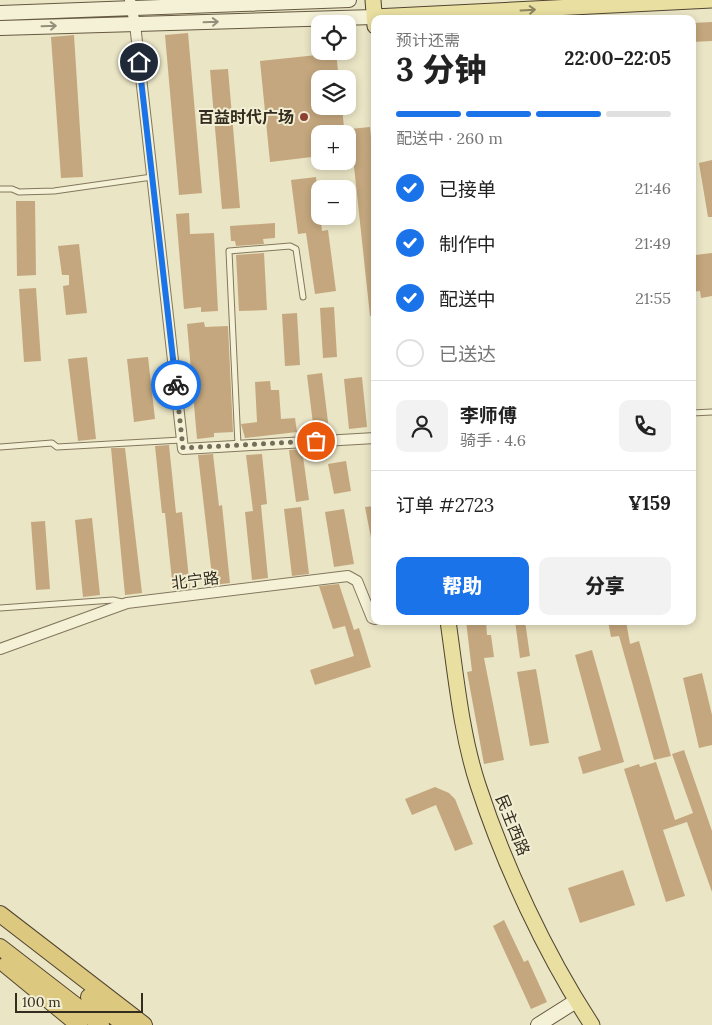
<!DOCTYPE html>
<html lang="zh">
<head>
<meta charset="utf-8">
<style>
	body { margin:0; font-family:Lora,"Noto Sans SC",serif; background:#f2f2f2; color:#222; height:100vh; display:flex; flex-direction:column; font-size:19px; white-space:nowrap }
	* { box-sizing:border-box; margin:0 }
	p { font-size:16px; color:#767676 }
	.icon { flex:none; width:28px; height:28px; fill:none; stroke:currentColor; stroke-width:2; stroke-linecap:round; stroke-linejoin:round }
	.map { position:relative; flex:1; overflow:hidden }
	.side { position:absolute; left:371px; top:15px; width:325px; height:610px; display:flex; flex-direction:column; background:#fff; border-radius:10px; box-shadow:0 2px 8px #0003 }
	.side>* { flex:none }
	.controls { position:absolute; left:311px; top:15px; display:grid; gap:10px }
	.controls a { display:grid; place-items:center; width:45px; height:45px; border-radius:10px; background:#fff; box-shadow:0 2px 8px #0003; font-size:25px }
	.scale { position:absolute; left:15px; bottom:12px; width:128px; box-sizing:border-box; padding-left:5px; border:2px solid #342d1f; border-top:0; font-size:14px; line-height:18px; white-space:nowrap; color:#342d1f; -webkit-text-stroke:4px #f2eed4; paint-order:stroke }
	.pin { position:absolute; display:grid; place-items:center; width:42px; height:42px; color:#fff; margin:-21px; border:2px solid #fff; border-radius:50%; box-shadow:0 1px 5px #0007 }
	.courier { position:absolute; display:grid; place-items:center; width:50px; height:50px; margin:-25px; border:4px solid #1a73e8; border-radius:50%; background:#fff; color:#222; box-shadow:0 1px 6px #0007 }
	.head em { font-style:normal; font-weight:800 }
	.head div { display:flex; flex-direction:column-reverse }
	.head { display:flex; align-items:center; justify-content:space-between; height:85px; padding:0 25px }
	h1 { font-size:32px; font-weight:800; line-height:38px }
	.bar { display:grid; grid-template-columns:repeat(4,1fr); gap:8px 5px; align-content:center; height:60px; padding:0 25px }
	.bar i { height:6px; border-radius:4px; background:#e0e0e0 }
	.bar .current { background:#1a73e8 }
	.bar p { grid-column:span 4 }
	.line { display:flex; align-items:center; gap:12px; padding:0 25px; border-top:1px solid #e0e0e0 }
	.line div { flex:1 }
	.round { display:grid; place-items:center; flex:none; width:52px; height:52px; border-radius:10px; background:#f2f2f2 }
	ol { padding:0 25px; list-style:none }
	li { display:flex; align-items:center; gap:15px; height:55px }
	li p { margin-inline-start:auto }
	li .icon { padding:5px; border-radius:50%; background:#1a73e8; color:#fff; stroke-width:4 }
	li:last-child { color:#767676 }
	li i { width:28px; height:28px; border:2px solid #e0e0e0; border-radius:50% }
	.cta { display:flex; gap:10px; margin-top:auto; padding:10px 25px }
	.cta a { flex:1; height:58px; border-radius:10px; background:#1a73e8; color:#fff; font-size:20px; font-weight:800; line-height:58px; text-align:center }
	.cta a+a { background:#f2f2f2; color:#222 }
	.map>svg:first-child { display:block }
	.building { fill:#c4a77e }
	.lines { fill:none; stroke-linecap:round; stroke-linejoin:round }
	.service-casing { stroke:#83775d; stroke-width:7 }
	.minor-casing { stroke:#83775d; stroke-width:12 }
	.secondary-casing { stroke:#655940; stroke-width:16 }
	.primary-casing { stroke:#514531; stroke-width:17 }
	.trunk-casing { stroke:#514531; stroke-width:18 }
	.service { stroke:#f5f1d7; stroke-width:5 }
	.minor { stroke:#f5f1d7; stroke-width:10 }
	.secondary { stroke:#f5f1d7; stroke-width:14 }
	.primary { stroke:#e9dfa0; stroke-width:15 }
	.trunk { stroke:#ddc87f; stroke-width:16 }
	.oneway { stroke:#8e8660 }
	.oneway2 { stroke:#948f7b }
	.done { stroke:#746d59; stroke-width:5; stroke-dasharray:0 9 }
	.route { stroke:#1a73e8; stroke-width:6 }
	.poi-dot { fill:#8c4133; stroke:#f2eed4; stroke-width:2 }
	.labels { text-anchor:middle; stroke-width:4; stroke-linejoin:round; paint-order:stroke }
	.poi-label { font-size:16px; font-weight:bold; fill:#342d1f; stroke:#f2eed4; text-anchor:end }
	.street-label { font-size:16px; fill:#342d1f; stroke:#f2eed4 }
</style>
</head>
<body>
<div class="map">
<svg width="712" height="1025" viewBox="0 0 712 1025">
	<rect width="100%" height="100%" fill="#eae5c5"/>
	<path class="building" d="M712,22V41L692,42V23Z
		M188,33L202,193L179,195L165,35Z
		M74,35L83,177L61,178L51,37Z
		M336,53L339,79H320V106H342L344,128L331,129L330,134H320V156L270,162L260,61Z
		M228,69L240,208L222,209L210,70Z
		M370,127L375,177V316H370L350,129Z
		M712,160V217H708L699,163Z
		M316,177L322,231L328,230L336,291L315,294L306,233L298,234L291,180Z
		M16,201H35L36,275L17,276Z
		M189,213L190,234L214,233L218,311L201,312V307L184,309L176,214Z
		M275,223V238L263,239L264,244L236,246L235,241H231L230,226Z
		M79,244L87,313L66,315L63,286L69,285V275H62L58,246Z
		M264,253L267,310L239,311L236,255Z
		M712,253V296L701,298L700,291L692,292V262H696L695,255Z
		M36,288L41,361L24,362L19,289Z
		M334,307L337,357L323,358L320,308Z
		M297,313L300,365L285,366L282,314Z
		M204,322L205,327L228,326L233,432L214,433V437L197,439L187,324Z
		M87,357L96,439L78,441L68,359Z
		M148,357L155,419L134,422L127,359Z
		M322,373L329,430L314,432L307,375Z
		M362,377L367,427L349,429L344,379Z
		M270,381L271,390H279L281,419L295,418L297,432L245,438L241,424L257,422L255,382Z
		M169,445L176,513L182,512L190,588L173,590L165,513H162L155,446Z
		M111,448H125L142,593L125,595Z
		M302,449L309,500L296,502L289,450Z
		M213,454L219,506L222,505L230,583L213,585L198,455Z
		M262,454L267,504L261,505L268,578L252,580L245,512L253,511L246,455Z
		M346,461L351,491L334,494L328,464Z
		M375,506V543H372L365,507Z
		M301,507L309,574L292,576L284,509Z
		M344,509L354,564L334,567L325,512Z
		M92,518L100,595L83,597L75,520Z
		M45,521L50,589L36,590L31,522Z
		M339,584L354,630L359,628L371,667L315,685L310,670L354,656L345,626L333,629L319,586Z
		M466,621H486L487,635H491L494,657L484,658L504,760L484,764L467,672L472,671Z
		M515,621H525L530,656L520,658Z
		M608,621H626L630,644L639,641L671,756L654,760L619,636L611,637Z
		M592,650L624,762L583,774L578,757L601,750L575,655Z
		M536,669L549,743L530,746L517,672Z
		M702,673L712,715V745L699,748L683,678Z
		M684,750L712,831V892L687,822L663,830L685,896L666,902L624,769L639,764L640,767L656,762L675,820L693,813L672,754Z
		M435,787L449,793L455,799L473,844L455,851L436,805L412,815L405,799Z
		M623,870L635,905L580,923L568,888Z
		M504,920L524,962L528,960L547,1002L531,1009L493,926Z"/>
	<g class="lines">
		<defs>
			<path id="service" d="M0,189H12L19,192L54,191L152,177
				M692,413L712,412
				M238,445L229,251L290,246L296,249L303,297
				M0,447L52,443L57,447L181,440
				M0,608L113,600L122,602"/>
			<path id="minor" d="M130,0L135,24L183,449L375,438
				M0,649L127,603L348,576L357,581L372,618L375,619"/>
			<path id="secondary" d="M0,13L349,0
				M0,28L374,17
				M538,1025L576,1001"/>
			<path id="primary" d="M373,0L375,26
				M374,17L712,0
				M448,621C456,676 461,733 478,785C504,865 546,955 592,1025"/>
			<path id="trunk" d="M0,914L144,1025
				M0,947L101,1025
				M6,965L79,1025
				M89,997L125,1025"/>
		</defs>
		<use href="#service" class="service-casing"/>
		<use href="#minor" class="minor-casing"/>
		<use href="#secondary" class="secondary-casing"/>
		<use href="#primary" class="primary-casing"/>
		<use href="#trunk" class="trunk-casing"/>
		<use href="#service" class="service"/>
		<use href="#minor" class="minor"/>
		<use href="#secondary" class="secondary"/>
		<use href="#primary" class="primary"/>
		<use href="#trunk" class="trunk"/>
	</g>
	<defs><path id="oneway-shaft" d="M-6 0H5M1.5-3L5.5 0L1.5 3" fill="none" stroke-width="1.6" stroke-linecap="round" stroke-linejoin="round" transform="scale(1.25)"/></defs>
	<use class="oneway" href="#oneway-shaft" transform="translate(528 10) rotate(-3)"/>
	<g class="oneway2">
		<use href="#oneway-shaft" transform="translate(211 22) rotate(-2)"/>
		<use href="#oneway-shaft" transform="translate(49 26) rotate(-2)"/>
	</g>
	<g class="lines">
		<path class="done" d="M176,385L183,448L316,441"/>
		<path class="route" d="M139,62L176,385"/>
	</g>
	<circle class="poi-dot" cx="304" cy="117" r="5"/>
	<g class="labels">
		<g class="poi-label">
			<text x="294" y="123">百益时代广场</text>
		</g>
		<g class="street-label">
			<text transform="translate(195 580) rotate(-7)" y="6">北宁路</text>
			<text transform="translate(513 825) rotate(68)" y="6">民主西路</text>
		</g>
	</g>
</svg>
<div class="controls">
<a><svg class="icon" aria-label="locate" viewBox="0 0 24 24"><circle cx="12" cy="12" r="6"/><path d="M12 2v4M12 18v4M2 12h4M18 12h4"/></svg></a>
<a><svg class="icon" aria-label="layers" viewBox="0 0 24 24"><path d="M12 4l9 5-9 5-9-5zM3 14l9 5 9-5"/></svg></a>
<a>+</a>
<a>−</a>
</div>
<div class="scale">100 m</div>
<div class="pin" style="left:316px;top:441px;background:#ea580c"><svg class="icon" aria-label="bag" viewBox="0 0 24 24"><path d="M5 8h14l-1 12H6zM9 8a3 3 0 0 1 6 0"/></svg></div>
<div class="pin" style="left:139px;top:62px;background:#1f2937"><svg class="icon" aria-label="home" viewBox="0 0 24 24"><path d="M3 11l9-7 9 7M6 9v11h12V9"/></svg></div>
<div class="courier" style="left:176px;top:385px"><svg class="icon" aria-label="bike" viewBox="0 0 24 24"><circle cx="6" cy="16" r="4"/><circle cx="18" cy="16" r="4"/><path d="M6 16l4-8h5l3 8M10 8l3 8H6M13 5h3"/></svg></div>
<section class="side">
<div class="head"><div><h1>3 分钟</h1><p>预计还需</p></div><em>22:00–22:05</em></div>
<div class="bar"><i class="current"></i><i class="current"></i><i class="current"></i><i></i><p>配送中 · 260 m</p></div>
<ol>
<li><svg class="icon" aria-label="check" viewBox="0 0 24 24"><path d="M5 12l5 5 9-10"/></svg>已接单<p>21:46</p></li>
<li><svg class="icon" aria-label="check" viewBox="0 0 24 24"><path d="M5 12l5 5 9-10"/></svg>制作中<p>21:49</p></li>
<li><svg class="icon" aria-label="check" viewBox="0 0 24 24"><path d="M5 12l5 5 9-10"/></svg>配送中<p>21:55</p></li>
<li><i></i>已送达</li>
</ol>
<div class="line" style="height:90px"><a class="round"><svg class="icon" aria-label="person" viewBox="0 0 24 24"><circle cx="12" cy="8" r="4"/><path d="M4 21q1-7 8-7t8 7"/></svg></a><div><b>李师傅</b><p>骑手 · 4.6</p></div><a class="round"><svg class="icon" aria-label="phone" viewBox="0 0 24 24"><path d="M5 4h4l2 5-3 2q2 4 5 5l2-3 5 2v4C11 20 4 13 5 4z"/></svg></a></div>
<div class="line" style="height:65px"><div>订单 #2723</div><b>¥159</b></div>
<div class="cta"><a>帮助</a><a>分享</a></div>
</section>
</div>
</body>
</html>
